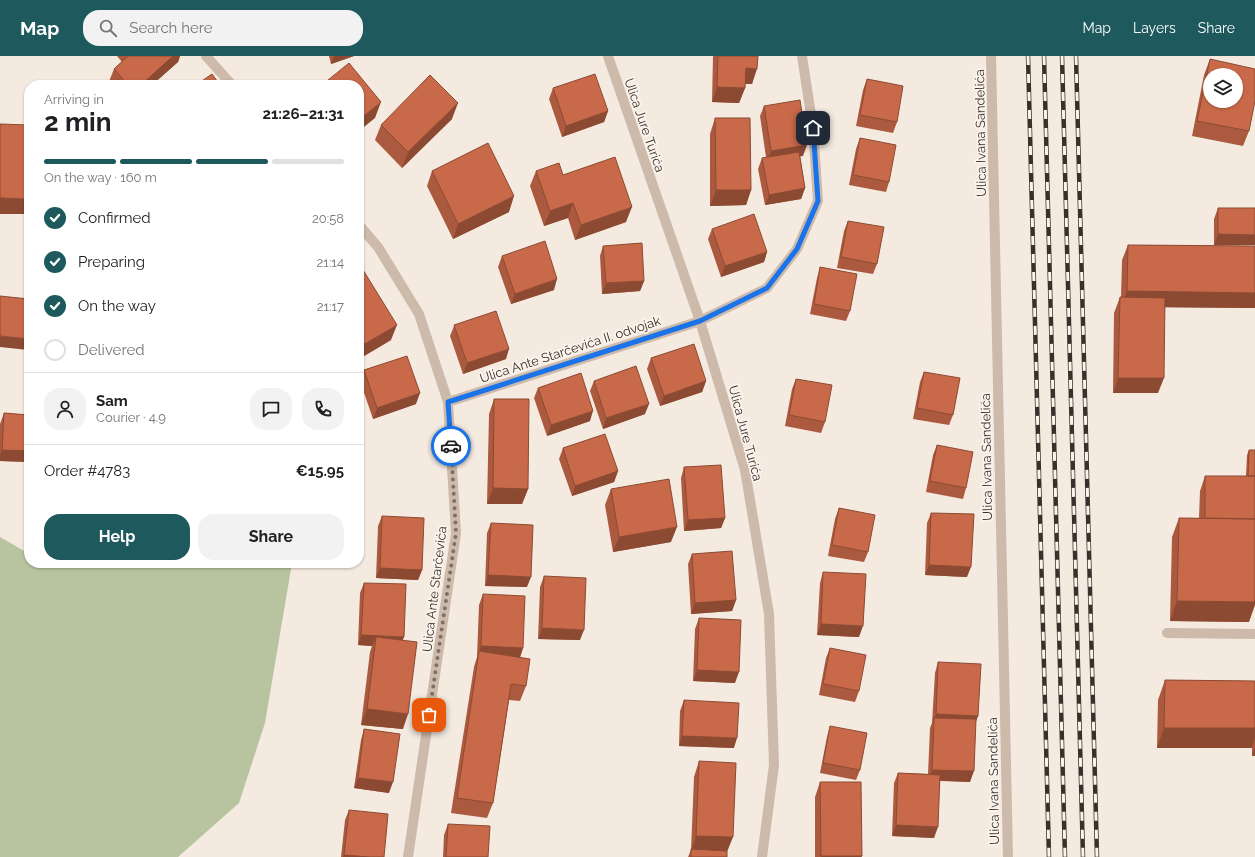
<!DOCTYPE html>
<html lang="en">
<head>
<meta charset="utf-8">
<style>
	body { margin:0; font-family:Raleway,sans-serif; background:#f2f2f2; color:#202124; height:100vh; display:flex; flex-direction:column; font-size:15px; white-space:nowrap }
	* { box-sizing:border-box; margin:0 }
	p { font-size:13px; color:#757577 }
	.icon { flex:none; width:22px; height:22px; fill:none; stroke:currentColor; stroke-width:2; stroke-linecap:round; stroke-linejoin:round }
	.map { position:relative; flex:1; overflow:hidden }
	.sheet { position:absolute; left:24px; top:24px; width:340px; height:488px; display:flex; flex-direction:column; background:#fff; border-radius:16px; box-shadow:0 1px 3px #0004 }
	.sheet>* { flex:none }
	.tools { position:absolute; left:1203px; top:12px; display:grid; gap:8px }
	.tools a { display:grid; place-items:center; width:40px; height:40px; border-radius:50%; background:#fff; box-shadow:0 1px 3px #0004; font-size:20px }
	.pin { position:absolute; display:grid; place-items:center; width:34px; height:34px; color:#fff; margin:-17px; border-radius:8px; box-shadow:0 2px 6px #0006 }
	.courier { position:absolute; display:grid; place-items:center; width:40px; height:40px; margin:-20px; border:3px solid #1a73e8; border-radius:50%; background:#fff; color:#222; box-shadow:0 1px 5px #0007 }
	.headline em { font-style:normal; font-weight:700 }
	.headline div { display:flex; flex-direction:column-reverse }
	.headline { display:flex; align-items:center; justify-content:space-between; height:68px; padding:0 20px }
	h1 { font-size:26px; font-weight:700; line-height:30px }
	.bar { display:grid; grid-template-columns:repeat(4,1fr); gap:6px 4px; align-content:center; height:48px; padding:0 20px }
	.bar i { height:5px; border-radius:3px; background:#e0e0e0 }
	.bar .on { background:#1e595d }
	.bar p { grid-column:span 4 }
	.line { display:flex; align-items:center; gap:10px; padding:0 20px; border-top:1px solid #e0e0e0 }
	.line div { flex:1 }
	.round { display:grid; place-items:center; flex:none; width:42px; height:42px; border-radius:16px; background:#f2f2f2 }
	ol { padding:0 20px; list-style:none }
	li { display:flex; align-items:center; gap:12px; height:44px }
	li p { margin-inline-start:auto }
	li .icon { padding:4px; border-radius:50%; background:#1e595d; color:#fff; stroke-width:4 }
	li:last-child { color:#757577 }
	li i { width:22px; height:22px; border:2px solid #e0e0e0; border-radius:50% }
	.cta { display:flex; gap:8px; margin-top:auto; padding:8px 20px }
	.cta a { flex:1; height:46px; border-radius:16px; background:#1e595d; color:#fff; font-size:16px; font-weight:700; line-height:46px; text-align:center }
	.cta a+a { background:#f2f2f2; color:#202124 }
	header { display:flex; align-items:center; gap:24px; box-sizing:border-box; height:56px; padding:0 20px; background:#1e595d; color:#fff }
	header strong { font-size:19px }
	nav { display:flex; gap:22px; margin-inline-start:auto; font-size:14px }
	.search { width:280px; height:36px; background:#f2f2f2; display:flex; align-items:center; gap:10px; box-sizing:border-box; padding:0 14px; border-radius:16px; color:#757577; font-size:15px }
	.map>svg:first-child { display:block }
	.green { fill:#b7c49f }
	.lines { fill:none; stroke-linecap:round; stroke-linejoin:round }
	.lane { stroke:#cdbaab; stroke-width:10 }
	.street { stroke:#cdbaab; stroke-width:10 }
	.rail-casing { stroke:#3a2f2a; stroke-width:4.5 }
	.rail { stroke:#fbf4ed; stroke-width:3; stroke-dasharray:9; stroke-linecap:butt }
	.wall { fill:#ac5a3f }
	.shaded-wall { fill:#8c4a33 }
	.building { fill:#c86949; stroke:#8c4a33; fill-rule:evenodd }
	.done { stroke:#7b706a; stroke-width:4; stroke-dasharray:0 7.2 }
	.route { stroke:#1a73e8; stroke-width:5 }
	.labels { text-anchor:middle; stroke-width:3.5; stroke-linejoin:round; paint-order:stroke }
	.street-label { font-size:13px; fill:#3a2f2a; stroke:#fbf4ed }
</style>
</head>
<body>
<header>
<strong>Map</strong>
<div class="search"><svg class="icon" aria-label="search" viewBox="0 0 24 24"><circle cx="10" cy="10" r="6"/><path d="M15 15l6 6"/></svg>Search here</div>
<nav><a>Map</a><a>Layers</a><a>Share</a></nav>
</header>
<div class="map">
<svg width="1255" height="801" viewBox="0 0 1255 801">
	<rect width="100%" height="100%" fill="#f4eae0"/>
	<path class="green" d="M0,481L26,496L29,494V507H292L265,667L239,747L178,801H0Z"/>
	<g class="lines">
		<path class="lane" d="M1167,577L1255,578"/>
		<path class="street" d="M206,0L232,29
			M608,0L700,265L745,414L769,558L774,709L762,801
			M991,0L1008,801
			M359,169L378,191L419,258L448,346L456,477L408,801
			M448,346L700,265L767,232L797,193L818,145L813,72L802,0"/>
		<defs>
			<path id="rail" d="M1028,0L1049,801
				M1044,0L1065,801
				M1062,0L1083,801
				M1076,0L1097,801"/>
		</defs>
		<use href="#rail" class="rail-casing"/>
		<use href="#rail" class="rail"/>
	</g>
	<path class="wall" d="M117,0H180L178,6L152,29H109L108,28L114,13L122,6Z
		M329,0H354L331,8Z
		M713,0H758L752,28H745V32L739,47L712,46Z
		M1210,3L1249,75L1243,90L1192,80L1204,19Z
		M867,23L897,66L893,77L856,70L863,34Z
		M553,32L608,55L604,66L562,81L549,43Z
		M764,50L803,100H800L805,132L801,143L765,149L758,113L762,102L766,101L760,60Z
		M715,62L751,134L746,149L710,150V78Z
		M452,63L402,112L375,84L381,69Z
		M860,82L889,126L886,136L849,129L856,93Z
		M432,115L509,156L453,183L427,130Z
		M536,115L563,119L626,166L575,184L568,162L544,170L530,130Z
		M1218,152H1255V189H1214V163Z
		M848,165L877,208L873,218L837,212L844,175Z
		M712,173L767,196L764,206L721,221L708,183Z
		M1128,189L1255,190V252L1165,251L1158,337H1113L1114,257L1120,241H1121L1122,204Z
		M603,190L644,225L640,235L602,238L600,200Z
		M502,200L554,234L511,248L498,211Z
		M359,210L391,284L359,303Z
		M820,211L850,255L846,265L810,258L817,222Z
		M454,270L506,303L463,318L450,280Z
		M651,302L706,325L702,336L660,350L647,313Z
		M364,314L416,348L373,363L360,325Z
		M924,316L953,359L949,369L913,363L920,326Z
		M796,323L825,366L821,377L785,370L792,333Z
		M594,325L645,358L603,373L590,335Z
		M538,332L590,365L547,380L534,342Z
		M494,343L528,433L522,448H487L489,358Z
		M4,357L29,359V406L0,405V368Z
		M937,389L966,432L963,443L926,436L933,399Z
		M563,392L618,415L614,426L572,440L559,403Z
		M1249,394V566L1170,565L1172,481L1179,462H1199L1200,435L1205,420H1246L1247,399Z
		M684,411L725,462L721,472L684,475L681,422Z
		M611,433L671,486L613,496L605,449Z
		M839,452L868,496L864,506L828,500L835,463Z
		M931,457L967,521L925,519L927,467Z
		M382,460L422,514L418,524L376,522L378,470Z
		M491,467L527,531L485,530L487,477Z
		M692,498L736,544L732,555L691,558L688,508Z
		M823,516L859,581L817,579L820,527Z
		M544,520L580,584L538,583L540,531Z
		M364,527L404,581L402,584L403,673L361,669L370,596L372,590L358,589L360,537Z
		M483,538L523,592L520,602L526,630L520,645L509,644L493,747L487,762L451,757L474,611L477,601L479,549Z
		M699,562L735,627L693,625L695,573Z
		M830,592L859,635L855,646L819,639L826,602Z
		M938,606L978,660L976,664L970,726L940,725L934,782L892,780L894,727L898,717L928,718L930,672L932,667L935,617Z
		M1165,624L1255,625V700H1252V692H1157L1158,644Z
		M684,644L734,692L679,690L680,655Z
		M830,670L860,714L856,724L820,717L827,681Z
		M364,673L389,737L354,732L361,684Z
		M699,705L727,796V801H688L691,794L694,721Z
		M820,726L862,800L861,801H815V741Z
		M349,754L384,801H341L345,764Z
		M448,768L488,801H443L444,779Z"/>
	<path class="shaded-wall" d="M173,0H180L178,6L152,29H141Z
		M334,0H354L331,8Z
		M746,12L757,13L752,28H740Z
		M717,31L745,32L739,47L712,46Z
		M381,46L375,62L359,75V64Z
		M458,47L452,63L402,112L408,96Z
		M608,55L604,66L562,81L566,70Z
		M807,89L803,100L767,106L771,95Z
		M805,132L801,143L765,149L769,139Z
		M716,134H751L746,149L710,150Z
		M514,140L509,156L453,183L458,168Z
		M0,142L29,143V158H0Z
		M573,147L568,162L544,170L550,155Z
		M632,151L626,166L575,184L581,169Z
		M1218,178L1255,179V189H1214Z
		M767,196L764,206L721,221L725,210Z
		M557,223L554,234L511,248L515,238Z
		M644,225L640,235L602,238L606,227Z
		M1127,235L1255,237V252L1121,251Z
		M397,269L391,284L359,303L365,288Z
		M0,280L29,283L28,294L0,291Z
		M509,293L506,303L463,318L467,307Z
		M1118,322H1164L1158,337H1113Z
		M706,325L702,336L660,350L664,340Z
		M420,337L416,348L373,363L377,352Z
		M649,348L645,358L603,373L606,362Z
		M593,355L590,365L547,380L551,369Z
		M2,394L29,395V406L0,405V399Z
		M618,415L614,426L572,440L575,430Z
		M493,432L528,433L522,448H487Z
		M725,462L721,472L684,475L688,464Z
		M677,471L671,486L613,496L619,481Z
		M929,509L971,511L967,521L925,519Z
		M380,512L422,514L418,524L376,522Z
		M488,519L531,521L527,531L485,530Z
		M736,544L732,555L691,558L695,547Z
		M1177,545L1255,546V549L1249,566L1170,565Z
		M821,568L863,570L859,581L817,579Z
		M542,572L584,574L580,584L538,583Z
		M361,579L404,581L400,591L376,581L372,590L358,589Z
		M481,590L523,592L519,603L479,595L477,601Z
		M697,614L739,616L735,627L693,625Z
		M367,653L408,658L403,673L361,669Z
		M936,658L978,660L974,671L934,664Z
		M1164,672H1255V683L1252,692H1157Z
		M682,680L737,682L734,692L679,690Z
		M1255,691V700H1252Z
		M932,714L974,715L970,726L928,724Z
		M358,722L393,726L389,737L354,732Z
		M896,769L938,771L934,782L892,780Z
		M696,780L733,781L727,796L691,795Z
		M344,799L370,801H343Z
		M821,800H862L861,801H821Z"/>
	<path class="building" d="M128,0H173L141,29H128L114,13Z
		M718,0H758L757,13L746,12L745,32L717,31Z
		M1210,3L1255,13V45L1249,75L1197,65ZM1210,19H1236V45H1210Z
		M349,7L381,46L359,64V29H322Z
		M212,18L220,29H196Z
		M595,18L608,55L566,70L553,32Z
		M430,19L458,47L408,96L381,69Z
		M867,23L903,30L897,66L860,59Z
		M800,44L807,89L771,95L764,50Z
		M715,62H750L751,134H716Z
		M0,68L29,69V143L0,142Z
		M860,82L896,89L889,126L853,119Z
		M488,87L514,140L458,168L432,115Z
		M799,96L805,132L769,139L762,102Z
		M615,101L632,151L581,169L573,147L550,155L536,115L559,107L563,119Z
		M1218,152H1255V179L1218,178Z
		M754,158L767,196L725,210L712,173Z
		M848,165L884,171L877,208L841,201Z
		M545,185L557,223L515,238L502,200Z
		M642,187L644,225L606,227L603,190Z
		M1128,189L1255,190V237L1127,235Z
		M360,209L397,269L365,288L359,278V210Z
		M820,211L857,218L850,255L814,248Z
		M0,240L29,243V283L0,280Z
		M1120,241L1165,242L1164,322H1118Z
		M496,255L509,293L467,307L454,269Z
		M694,288L706,325L664,340L651,302Z
		M407,300L420,337L377,352L364,314Z
		M636,310L649,348L606,362L594,325Z
		M924,316L960,322L953,359L917,352Z
		M581,317L593,355L551,369L538,332Z
		M796,323L832,329L825,366L789,359Z
		M494,343H529L528,433L493,432Z
		M4,357L29,359V395L2,394Z
		M605,378L618,415L575,430L563,392Z
		M937,389L973,396L966,432L930,425Z
		M1249,394H1255V420H1248Z
		M721,409L725,462L688,464L684,411Z
		M1205,420H1255V463L1205,462Z
		M669,423L677,471L619,481L611,433Z
		M839,452L875,459L868,496L832,489Z
		M931,457L974,458L971,511L929,509Z
		M382,460L424,462L422,514L380,512Z
		M1179,462L1255,463V546L1177,545Z
		M491,467L533,469L531,521L488,519Z
		M732,495L736,544L695,547L692,498Z
		M823,516L866,518L863,570L821,568Z
		M544,520L586,522L584,574L542,572Z
		M364,527L406,528L404,581L361,579Z
		M483,538L525,540L523,592L481,590Z
		M699,562L741,564L739,616L697,614Z
		M376,581L417,586L408,658L367,653Z
		M830,592L866,599L859,635L823,628Z
		M479,595L530,603L526,630L511,628L493,747L457,742Z
		M938,606L981,608L978,660L936,658Z
		M1165,624L1255,625V672H1164Z
		M684,644L739,647L737,682L682,680Z
		M934,662L976,663L974,715L932,714Z
		M830,670L867,677L860,714L823,707Z
		M364,673L400,678L393,726L358,722Z
		M699,705L736,707L733,781L696,780Z
		M898,717L940,719L938,771L896,769Z
		M820,726H861L862,800H821Z
		M349,754L388,758L384,801H370L344,799Z
		M448,768L490,770L488,801H446Z
		M691,793L727,795V801H691Z"/>
	<g class="lines">
		<path class="done" d="M429,659L456,477L451,390"/>
		<path class="route" d="M451,390L448,346L700,265L767,232L797,193L818,145L813,72"/>
	</g>
	<g class="labels">
		<g class="street-label">
			<text transform="translate(645 69) rotate(71)" y="5">Ulica Jure Turića</text>
			<text transform="translate(980 77) rotate(-91)" y="5">Ulica Ivana Sandelića</text>
			<text transform="translate(570 293) rotate(-18)" y="5">Ulica Ante Starčevića II. odvojak</text>
			<text transform="translate(746 377) rotate(75)" y="5">Ulica Jure Turića</text>
			<text transform="translate(986 401) rotate(-91)" y="5">Ulica Ivana Sandelića</text>
			<text transform="translate(434 533) rotate(-83)" y="5">Ulica Ante Starčevića</text>
			<text transform="translate(993 725) rotate(-91)" y="5">Ulica Ivana Sandelića</text>
		</g>
	</g>
</svg>
<div class="tools">
<a><svg class="icon" aria-label="layers" viewBox="0 0 24 24"><path d="M12 4l9 5-9 5-9-5zM3 14l9 5 9-5"/></svg></a>
</div>
<div class="pin" style="left:429px;top:659px;background:#ea580c"><svg class="icon" aria-label="bag" viewBox="0 0 24 24"><path d="M5 8h14l-1 12H6zM9 8a3 3 0 0 1 6 0"/></svg></div>
<div class="pin" style="left:813px;top:72px;background:#1f2937"><svg class="icon" aria-label="home" viewBox="0 0 24 24"><path d="M3 11l9-7 9 7M6 9v11h12V9"/></svg></div>
<div class="courier" style="left:451px;top:390px"><svg class="icon" aria-label="car" viewBox="0 0 24 24"><path d="M5 17H2v-5l4-1 3-4h7l3 4 3 1v5h-3M9 17h6M6 11h13"/><circle cx="7" cy="17" r="2"/><circle cx="17" cy="17" r="2"/></svg></div>
<section class="sheet">
<div class="headline"><div><h1>2 min</h1><p>Arriving in</p></div><em>21:26–21:31</em></div>
<div class="bar"><i class="on"></i><i class="on"></i><i class="on"></i><i></i><p>On the way · 160 m</p></div>
<ol>
<li><svg class="icon" aria-label="check" viewBox="0 0 24 24"><path d="M5 12l5 5 9-10"/></svg>Confirmed<p>20:58</p></li>
<li><svg class="icon" aria-label="check" viewBox="0 0 24 24"><path d="M5 12l5 5 9-10"/></svg>Preparing<p>21:14</p></li>
<li><svg class="icon" aria-label="check" viewBox="0 0 24 24"><path d="M5 12l5 5 9-10"/></svg>On the way<p>21:17</p></li>
<li><i></i>Delivered</li>
</ol>
<div class="line" style="height:72px"><a class="round"><svg class="icon" aria-label="person" viewBox="0 0 24 24"><circle cx="12" cy="8" r="4"/><path d="M4 21q1-7 8-7t8 7"/></svg></a><div><b>Sam</b><p>Courier · 4.9</p></div><a class="round"><svg class="icon" aria-label="chat" viewBox="0 0 24 24"><path d="M4 5h16v11H9l-5 4z"/></svg></a><a class="round"><svg class="icon" aria-label="phone" viewBox="0 0 24 24"><path d="M5 4h4l2 5-3 2q2 4 5 5l2-3 5 2v4C11 20 4 13 5 4z"/></svg></a></div>
<div class="line" style="height:52px"><div>Order #4783</div><b>€15.95</b></div>
<div class="cta"><a>Help</a><a>Share</a></div>
</section>
</div>
</body>
</html>
